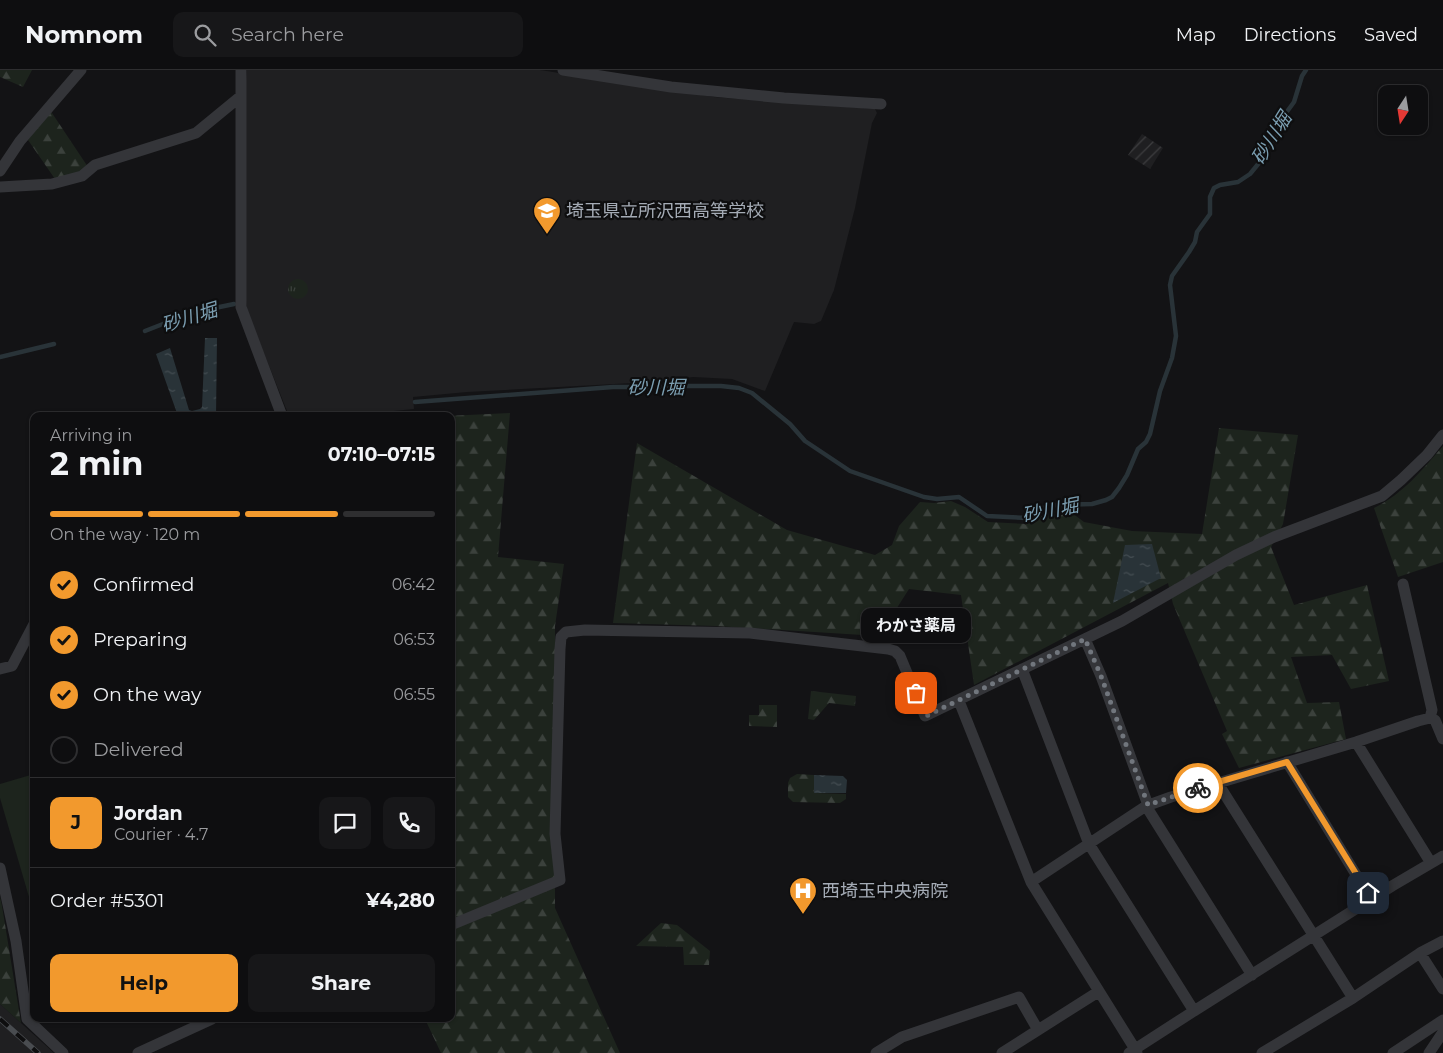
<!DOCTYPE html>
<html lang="en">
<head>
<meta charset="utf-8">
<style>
	body { margin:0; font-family:Montserrat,"Noto Sans JP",sans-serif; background:#171719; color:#f1f3f6; height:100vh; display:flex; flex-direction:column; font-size:19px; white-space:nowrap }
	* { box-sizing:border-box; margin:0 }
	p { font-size:16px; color:#9b9c9f }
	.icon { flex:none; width:28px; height:28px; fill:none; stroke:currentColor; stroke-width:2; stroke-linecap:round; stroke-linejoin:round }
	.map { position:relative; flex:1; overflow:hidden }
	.drawer { position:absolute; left:30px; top:342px; width:425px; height:610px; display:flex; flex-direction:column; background:#0e0e10; border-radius:10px; box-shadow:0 1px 4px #0004,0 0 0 1px #2e2e30 }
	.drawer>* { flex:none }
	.needle { width:32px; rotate:192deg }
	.controls { position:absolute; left:1378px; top:15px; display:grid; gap:10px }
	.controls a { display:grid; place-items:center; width:50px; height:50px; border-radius:10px; background:#0e0e10; box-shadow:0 1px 4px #0004,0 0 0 1px #2e2e30; font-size:25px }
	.pin { position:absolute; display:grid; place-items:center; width:42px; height:42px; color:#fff; margin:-21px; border-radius:10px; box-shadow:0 2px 8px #0006 }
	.courier { position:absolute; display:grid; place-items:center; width:50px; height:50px; margin:-25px; border:4px solid #f2992d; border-radius:50%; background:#fff; color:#222; box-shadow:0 1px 6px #0007 }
	.bubble { position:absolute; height:35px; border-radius:10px; background:#0e0e10; box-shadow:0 1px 4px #0004,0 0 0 1px #2e2e30; font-size:16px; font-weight:700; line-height:35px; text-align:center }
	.headline em { font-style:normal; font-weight:700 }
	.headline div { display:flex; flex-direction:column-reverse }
	.headline { display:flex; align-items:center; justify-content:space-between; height:85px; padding:0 20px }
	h1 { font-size:32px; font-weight:700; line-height:38px }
	.bar { display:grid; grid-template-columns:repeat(4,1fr); gap:8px 5px; align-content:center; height:60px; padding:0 20px }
	.bar i { height:6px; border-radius:4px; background:#2e2e30 }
	.bar .current { background:#f2992d }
	.bar p { grid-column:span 4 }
	.line { display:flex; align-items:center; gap:12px; padding:0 20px; border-top:1px solid #2e2e30 }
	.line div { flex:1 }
	.round { display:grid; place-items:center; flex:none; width:52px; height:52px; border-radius:10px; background:#171719 }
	ol { padding:0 20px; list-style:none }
	li { display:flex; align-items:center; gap:15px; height:55px }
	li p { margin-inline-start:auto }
	li .icon { padding:5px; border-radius:50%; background:#f2992d; color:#111; stroke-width:4 }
	li:last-child { color:#9b9c9f }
	li i { width:28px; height:28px; border:2px solid #2e2e30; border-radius:50% }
	.primary-button { display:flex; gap:10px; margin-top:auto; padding:10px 20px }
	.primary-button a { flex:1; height:58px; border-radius:10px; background:#f2992d; color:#111; font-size:20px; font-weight:700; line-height:58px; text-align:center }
	.primary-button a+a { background:#171719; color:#f1f3f6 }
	header { display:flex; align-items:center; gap:30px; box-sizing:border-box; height:70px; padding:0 25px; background:#0e0e10; border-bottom:1px solid #2e2e30 }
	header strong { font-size:24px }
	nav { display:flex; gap:28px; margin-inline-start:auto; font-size:18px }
	.search { width:350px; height:45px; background:#171719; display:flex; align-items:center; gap:12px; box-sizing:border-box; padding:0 18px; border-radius:10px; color:#9b9c9f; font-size:19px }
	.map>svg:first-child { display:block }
	.built { fill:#1f1f21 }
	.industrial { fill:url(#industrial-furrows) }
	.grass { fill:url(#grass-tufts) }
	.forest { fill:url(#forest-firs) }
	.garden { fill:#1d241d }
	.water { fill:url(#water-ripples) }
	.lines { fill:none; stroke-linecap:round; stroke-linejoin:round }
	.stream { stroke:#293338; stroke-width:4.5 }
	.street { stroke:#343539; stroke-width:11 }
	.rail-casing { stroke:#494c50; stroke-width:5.5 }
	.rail { stroke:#0e0e0f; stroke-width:4; stroke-dasharray:11; stroke-linecap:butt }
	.done { stroke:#71767d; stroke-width:5; stroke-dasharray:0 9 }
	.route { stroke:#f2992d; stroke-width:6 }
	.labels { text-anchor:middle; stroke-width:4.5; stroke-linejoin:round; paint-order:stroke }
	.poi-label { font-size:18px; fill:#a4abb5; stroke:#0e0e0f; text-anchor:start }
	.water-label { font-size:19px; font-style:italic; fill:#7b9eb1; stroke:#0e0e0f }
</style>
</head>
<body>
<header>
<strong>Nomnom</strong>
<div class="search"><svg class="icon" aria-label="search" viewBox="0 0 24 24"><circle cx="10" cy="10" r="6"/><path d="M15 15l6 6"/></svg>Search here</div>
<nav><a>Map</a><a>Directions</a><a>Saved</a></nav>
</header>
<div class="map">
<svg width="1443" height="983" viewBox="0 0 1443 983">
	<defs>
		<pattern id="industrial-furrows" width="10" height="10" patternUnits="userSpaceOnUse" patternTransform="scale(1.25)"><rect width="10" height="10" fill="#1f1f21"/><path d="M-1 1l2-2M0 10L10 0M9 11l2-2" fill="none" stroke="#3d3d3f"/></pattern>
		<pattern id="grass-tufts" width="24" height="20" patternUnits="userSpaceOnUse" patternTransform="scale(1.25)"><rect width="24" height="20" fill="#1d241d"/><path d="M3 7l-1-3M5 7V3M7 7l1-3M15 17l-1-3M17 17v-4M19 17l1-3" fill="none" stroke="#3b413c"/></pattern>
		<pattern id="forest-firs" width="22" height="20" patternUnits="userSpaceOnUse" patternTransform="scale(1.25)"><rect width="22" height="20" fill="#1d241d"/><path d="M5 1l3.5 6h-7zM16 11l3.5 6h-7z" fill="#3b413c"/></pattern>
		<pattern id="water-ripples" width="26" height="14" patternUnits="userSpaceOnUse" patternTransform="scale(1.25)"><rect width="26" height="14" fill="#293338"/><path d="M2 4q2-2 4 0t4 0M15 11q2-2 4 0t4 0" fill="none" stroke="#454e53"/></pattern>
	</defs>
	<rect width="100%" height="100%" fill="#131315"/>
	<path class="built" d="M247,0H540L714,27L875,39L877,43L872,53L855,138L834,220L821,251L814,254L794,252L765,321L732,309L693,307L652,312L467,322L413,327L414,339L344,346H289L247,241L244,210L245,21Z
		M0,934L21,953L54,983H0Z"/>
	<path class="industrial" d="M1142,64L1163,78L1150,99L1128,85Z"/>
	<path class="grass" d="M288 219a10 10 0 1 1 20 0a10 10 0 1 1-20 0Z"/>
	<path class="forest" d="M0,0H32L23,17L0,7Z
		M50,40L88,97L81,103L55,109L28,70Z
		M510,343L498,487L564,494L555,556V838L620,983H441L425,949H451V346H446Z
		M1219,358L1298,365L1283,454L1271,477L1294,535L1367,515L1389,611L1351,619L1332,585L1291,587L1307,633L1339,632L1346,669L1239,698L1222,664L1227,661L1173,534L1168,513L974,615L961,525L909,519L879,566L716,556L613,553L637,373L787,460L875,485L892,475L899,456L920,432L934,433L951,431L965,437L988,452L1027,454L1050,441L1068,440L1084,452L1132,461L1202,464Z
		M1443,376V492L1398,507L1374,438C1403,424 1423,399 1443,376Z
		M811,621L856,626L855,636L829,633L814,650L808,649Z
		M759,635H777V657L749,656V645H759Z
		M797,704L814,705V723L846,724V729L840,733L793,732L788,727V713L790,708Z
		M0,827L2,836L21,953L0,934Z
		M661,853L677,855L710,881L709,895H684L683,877L636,876Z"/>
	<path class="garden" d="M34,704V844L0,728V714Z"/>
	<path class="water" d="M205,268H217L216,346H178L156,284L170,278L189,340L192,341L200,339L202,337Z
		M1152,474L1161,508L1113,533L1125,475Z
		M814,705L843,706L847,710L846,723H814Z"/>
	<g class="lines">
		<path class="stream" d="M145,261L191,243L234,234
			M0,287L54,274
			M415,332L613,317H631L643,319L668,316H721L739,318L752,323L790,354L805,371L850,401L924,427L937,429L959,427L987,446L1027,448L1043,438L1056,435L1092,434L1106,430L1112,427L1119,418L1127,405L1138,379L1146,372L1150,364L1160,321L1172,288L1176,266L1170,215L1172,206L1189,182L1195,172L1197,162L1210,144V127L1214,118L1220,115L1238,112L1250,104L1259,93L1262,84L1276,67L1286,43L1294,32L1302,6L1306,0"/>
		<path class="street" d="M241,0V237L282,346
			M563,0L671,17L784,28L881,34
			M0,101L20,71L81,0
			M0,117L52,114L82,106L95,95L196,63L241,26
			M1403,514L1432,640L1430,648
			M1085,569L1101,606L1148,735
			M0,599L12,596L34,554
			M1022,599L1089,774L1194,941L1135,979L1137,983
			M959,631L1031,812L1135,979L1129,983
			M1356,672L1431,793
			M1287,692L1371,829
			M1217,712L1353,928
			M1146,736L1252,905
			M0,798L16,871L27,949L63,983
			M1031,812L1146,736L1171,727L1356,672L1418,651L1430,648L1435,650L1443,669
			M451,855L560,810L555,764L560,579L561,567L566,562L585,560L750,563L888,579L895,581L900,586L925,646L1122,551L1236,485L1274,467L1382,426L1401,410L1427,385L1443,365
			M1420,883L1443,919
			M1194,941L1392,816L1443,786
			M138,983L212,949
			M876,983L902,967L1019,927L1038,960L1098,922
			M1002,983L1038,960
			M1262,983L1353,928L1420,883L1443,871
			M1393,983L1443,950
			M1429,983L1443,962"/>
		<defs>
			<path id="rail" d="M0,949L38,983"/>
		</defs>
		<use href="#rail" class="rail-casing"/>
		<use href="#rail" class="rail"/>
	</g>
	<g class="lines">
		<path class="done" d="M916,623L926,646L1085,569L1101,606L1148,735L1198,718"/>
		<path class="route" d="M1198,718L1287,692L1368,823"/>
	</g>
	<defs>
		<symbol id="school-pin" viewBox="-11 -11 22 30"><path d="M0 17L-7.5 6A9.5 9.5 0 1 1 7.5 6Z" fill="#f2992d" stroke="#0e0e0f"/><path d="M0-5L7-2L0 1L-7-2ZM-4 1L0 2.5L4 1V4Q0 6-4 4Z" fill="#fff"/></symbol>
		<symbol id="hospital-pin" viewBox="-11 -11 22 30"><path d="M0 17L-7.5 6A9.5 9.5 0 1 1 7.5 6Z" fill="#f2992d" stroke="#0e0e0f"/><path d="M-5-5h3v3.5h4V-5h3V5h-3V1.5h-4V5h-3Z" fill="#fff"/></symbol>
	</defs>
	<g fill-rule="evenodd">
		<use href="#school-pin" x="531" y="125" width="32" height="43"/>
		<use href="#hospital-pin" x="787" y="805" width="32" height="43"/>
	</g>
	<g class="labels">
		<g class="poi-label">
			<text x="566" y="147">埼玉県立所沢西高等学校</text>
			<text x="822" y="827">西埼玉中央病院</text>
		</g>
		<g class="water-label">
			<text transform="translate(1271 68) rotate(-58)" y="7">砂川堀</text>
			<text transform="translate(189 247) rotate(-17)" y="7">砂川堀</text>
			<text x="656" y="324">砂川堀</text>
			<text transform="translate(1050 440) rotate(-11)" y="7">砂川堀</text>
		</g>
	</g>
</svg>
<div class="controls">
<a><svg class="needle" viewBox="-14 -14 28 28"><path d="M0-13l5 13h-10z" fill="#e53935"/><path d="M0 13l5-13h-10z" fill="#9b9c9f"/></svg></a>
</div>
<div class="pin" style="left:916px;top:623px;background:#ea580c"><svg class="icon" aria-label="bag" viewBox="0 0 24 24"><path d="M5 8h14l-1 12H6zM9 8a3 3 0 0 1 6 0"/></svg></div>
<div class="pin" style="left:1368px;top:823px;background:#1f2937"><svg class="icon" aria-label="home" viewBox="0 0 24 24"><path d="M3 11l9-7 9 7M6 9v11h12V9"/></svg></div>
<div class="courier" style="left:1198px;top:718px"><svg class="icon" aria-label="bike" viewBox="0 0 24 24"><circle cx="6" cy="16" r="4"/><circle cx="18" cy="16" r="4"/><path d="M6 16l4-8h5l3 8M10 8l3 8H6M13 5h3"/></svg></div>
<div class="bubble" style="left:861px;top:538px;width:110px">わかさ薬局</div>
<section class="drawer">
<div class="headline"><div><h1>2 min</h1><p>Arriving in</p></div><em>07:10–07:15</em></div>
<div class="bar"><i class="current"></i><i class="current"></i><i class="current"></i><i></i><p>On the way · 120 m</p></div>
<ol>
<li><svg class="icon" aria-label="check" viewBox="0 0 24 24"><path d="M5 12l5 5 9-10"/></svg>Confirmed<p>06:42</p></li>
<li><svg class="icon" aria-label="check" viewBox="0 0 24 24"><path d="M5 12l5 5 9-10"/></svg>Preparing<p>06:53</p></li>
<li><svg class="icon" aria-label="check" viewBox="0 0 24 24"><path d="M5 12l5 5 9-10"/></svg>On the way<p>06:55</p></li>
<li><i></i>Delivered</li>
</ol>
<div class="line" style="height:90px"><b class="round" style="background:#f2992d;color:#111">J</b><div><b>Jordan</b><p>Courier · 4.7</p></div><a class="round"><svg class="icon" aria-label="chat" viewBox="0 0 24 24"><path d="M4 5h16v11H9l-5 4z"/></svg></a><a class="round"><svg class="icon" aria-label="phone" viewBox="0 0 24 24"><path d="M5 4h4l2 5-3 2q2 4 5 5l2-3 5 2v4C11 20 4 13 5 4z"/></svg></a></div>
<div class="line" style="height:65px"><div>Order #5301</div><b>¥4,280</b></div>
<div class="primary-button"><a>Help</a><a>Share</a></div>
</section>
</div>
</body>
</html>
